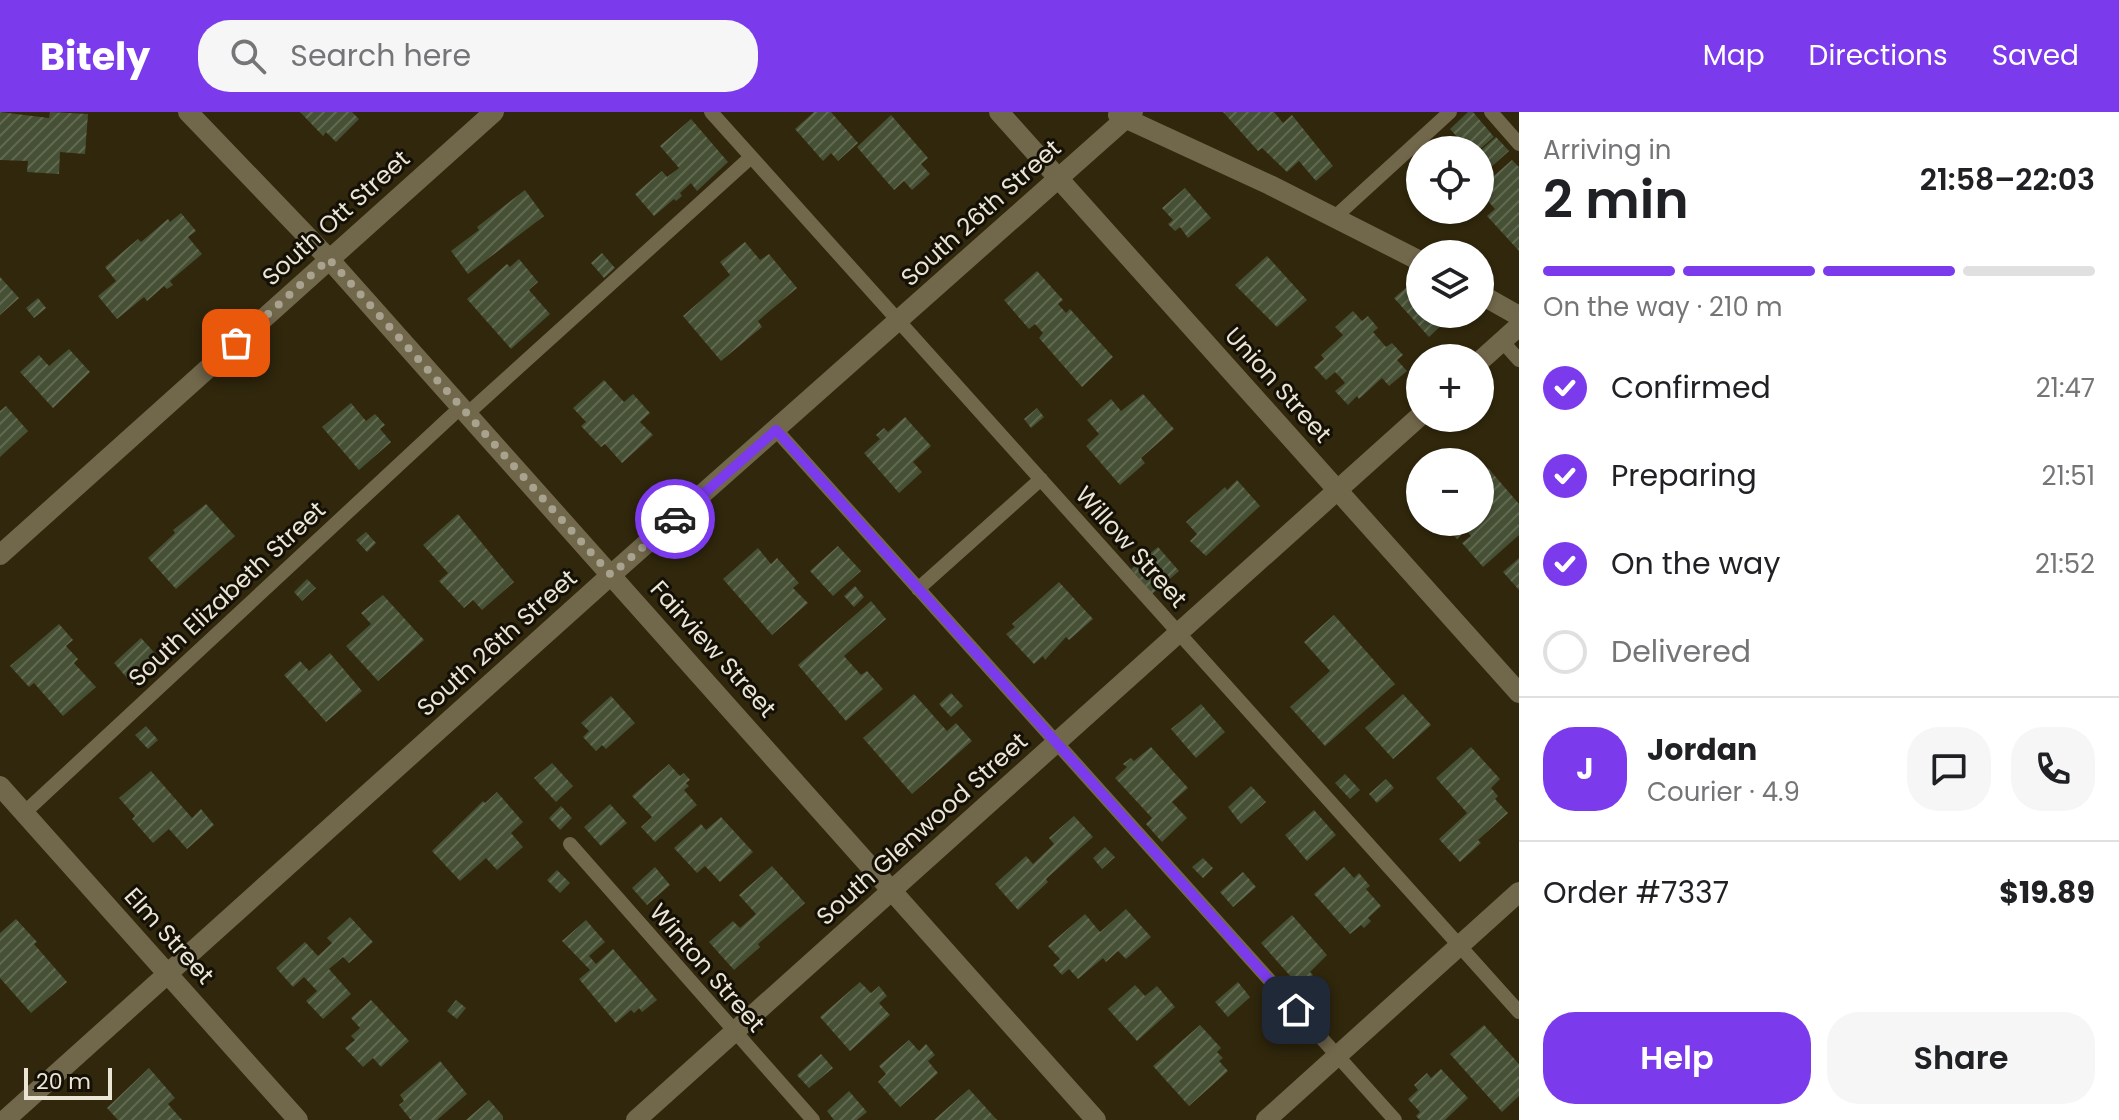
<!DOCTYPE html>
<html lang="en">
<head>
<meta charset="utf-8">
<style>
	body { margin:0; font-family:Poppins,sans-serif; background:#f6f6f6; color:#202124; height:100vh; display:flex; flex-direction:column; font-size:30px; white-space:nowrap }
	* { box-sizing:border-box; margin:0 }
	p { font-size:26px; color:#757577 }
	.icon { flex:none; width:44px; height:44px; fill:none; stroke:currentColor; stroke-width:2; stroke-linecap:round; stroke-linejoin:round }
	.map { position:relative; flex:1; overflow:hidden }
	.drawer { display:flex; flex-direction:column; background:#fff; width:600px }
	.drawer>* { flex:none }
	.buttons { position:absolute; left:1406px; top:24px; display:grid; gap:16px }
	.buttons a { display:grid; place-items:center; width:88px; height:88px; border-radius:50%; background:#fff; box-shadow:0 2px 6px #0004; font-size:40px }
	.scale { position:absolute; left:24px; bottom:20px; width:88px; box-sizing:border-box; padding-left:8px; border:4px solid #eae5d5; border-top:0; font-size:22px; line-height:28px; white-space:nowrap; color:#eae5d5; -webkit-text-stroke:6px #141006; paint-order:stroke }
	.pin { position:absolute; display:grid; place-items:center; width:68px; height:68px; color:#fff; margin:-34px; border-radius:16px; box-shadow:0 4px 12px #0006 }
	.courier { position:absolute; display:grid; place-items:center; width:80px; height:80px; margin:-40px; border:6px solid #7c3aed; border-radius:50%; background:#fff; color:#222; box-shadow:0 2px 10px #0007 }
	.summary em { font-style:normal; font-weight:600 }
	.summary div { display:flex; flex-direction:column-reverse }
	.summary { display:flex; align-items:center; justify-content:space-between; height:136px; padding:0 24px }
	h1 { font-size:52px; font-weight:600; line-height:60px }
	.bar { display:grid; grid-template-columns:repeat(4,1fr); gap:12px 8px; align-content:center; height:96px; padding:0 24px }
	.bar i { height:10px; border-radius:6px; background:#e0e0e0 }
	.bar .active { background:#7c3aed }
	.bar p { grid-column:span 4 }
	.line { display:flex; align-items:center; gap:20px; padding:0 24px; border-top:2px solid #e0e0e0 }
	.line div { flex:1 }
	.round { display:grid; place-items:center; flex:none; width:84px; height:84px; border-radius:32px; background:#f6f6f6 }
	ol { padding:0 24px; list-style:none }
	li { display:flex; align-items:center; gap:24px; height:88px }
	li p { margin-inline-start:auto }
	li .icon { padding:8px; border-radius:50%; background:#7c3aed; color:#fff; stroke-width:4 }
	li:last-child { color:#757577 }
	li i { width:44px; height:44px; border:4px solid #e0e0e0; border-radius:50% }
	.cta { display:flex; gap:16px; margin-top:auto; padding:16px 24px }
	.cta a { flex:1; height:92px; border-radius:32px; background:#7c3aed; color:#fff; font-size:32px; font-weight:600; line-height:92px; text-align:center }
	.cta a+a { background:#f6f6f6; color:#202124 }
	header { display:flex; align-items:center; gap:48px; box-sizing:border-box; height:112px; padding:0 40px; background:#7c3aed; color:#fff }
	header strong { font-size:38px }
	nav { display:flex; gap:44px; margin-inline-start:auto; font-size:28px }
	.search { width:560px; height:72px; background:#f6f6f6; display:flex; align-items:center; gap:20px; box-sizing:border-box; padding:0 28px; border-radius:32px; color:#757577; font-size:30px }
	main { display:flex; flex:1; min-height:0 }
	.map>svg:first-child { display:block }
	.building { fill:url(#building-hatch) }
	.lines { fill:none; stroke-linecap:round; stroke-linejoin:round }
	.service { stroke:#71674b; stroke-width:14 }
	.minor { stroke:#71674b; stroke-width:20 }
	.tertiary { stroke:#71674b; stroke-width:20 }
	.done { stroke:#a9a28f; stroke-width:8; stroke-dasharray:0 14.4 }
	.route { stroke:#7c3aed; stroke-width:10 }
	.labels { text-anchor:middle; stroke-width:6; stroke-linejoin:round; paint-order:stroke }
	.street-label { font-size:24px; fill:#eae5d5; stroke:#141006 }
</style>
</head>
<body>
<header>
<strong>Bitely</strong>
<div class="search"><svg class="icon" aria-label="search" viewBox="0 0 24 24"><circle cx="10" cy="10" r="6"/><path d="M15 15l6 6"/></svg>Search here</div>
<nav><a>Map</a><a>Directions</a><a>Saved</a></nav>
</header>
<main>
<div class="map">
<svg width="1519" height="1008" viewBox="0 0 1519 1008">
	<defs>
		<pattern id="building-hatch" width="6" height="6" patternUnits="userSpaceOnUse" patternTransform="scale(2)"><rect width="6" height="6" fill="#465035"/><path d="M-1 1l2-2M0 6l6-6M5 7l2-2" fill="none" stroke="#616951"/></pattern>
	</defs>
	<rect width="100%" height="100%" fill="#30270c"/>
	<path class="building" d="M0,0L49,6L50,0L88,2L85,42L60,40L59,62L27,60L28,49L0,48Z
		M300,0H352L359,7L336,30L326,20L323,24Z
		M814,0H831L858,31L838,49L831,41L823,49L795,17Z
		M1223,0H1274L1283,11L1292,3L1333,54L1316,69L1299,49L1287,60L1262,36L1258,39Z
		M1468,0H1473L1494,25L1479,38H1469L1450,17Z
		M891,3L928,46L921,52L930,62L912,78L904,69L894,78L857,35Z
		M691,7L728,50L697,79L691,71L680,81L682,84L676,89L674,87L654,104L635,82L662,59L667,65L679,56L660,34Z
		M1496,25L1509,39L1490,56L1480,44V39Z
		M1512,48L1519,55V139L1487,104L1495,97L1480,80V76Z
		M1185,76L1211,106L1188,126L1180,115L1175,119L1168,112L1173,108L1162,96Z
		M525,78L544,104L468,162L451,139L479,118L477,115Z
		M181,101L196,119L188,125L202,142L170,169L173,173L167,177L164,174L147,189L144,185L117,207L98,184L116,169L105,155L138,127L141,130L168,107L170,110Z
		M745,130L760,148L769,142L797,176L758,209L762,215L721,249L683,204L730,163L720,150Z
		M602,141L615,156L604,166L591,151Z
		M1267,144L1307,188L1277,215L1235,173Z
		M519,147L538,170L529,178L550,202L511,237L467,187L507,152L510,155Z
		M1037,159L1063,188L1058,192L1066,201L1070,197L1113,245L1082,275L1039,226L1043,221L1035,212L1029,217L1004,188Z
		M0,165L19,186L0,203Z
		M1415,168L1420,173V202H1446L1449,206L1429,225L1394,186Z
		M38,186L46,196L34,206L26,196Z
		M1353,199L1362,209L1368,204L1378,216L1373,220L1386,235L1392,231L1403,243L1397,248L1407,259L1389,274L1382,266L1359,287L1357,284L1348,293L1335,279L1345,271L1340,265L1335,260L1326,268L1314,255L1324,247L1321,243L1343,223L1335,215Z
		M69,237L90,260L53,296L20,260L39,243L49,254Z
		M604,268L624,290L633,282L650,301L640,310L653,323L622,351L605,332L601,335L581,314L586,310L573,296Z
		M1143,282L1174,317L1141,346L1145,351L1120,373L1086,334L1099,322L1087,308L1111,287L1121,299Z
		M351,291L366,309L375,302L385,313L380,317L391,330L359,358L322,315Z
		M6,294L28,319L0,345V299Z
		M1037,296L1044,305L1031,316L1024,307Z
		M905,305L931,334L913,350L922,360L899,381L864,341L880,327L876,323L884,316L888,320Z
		M1488,356L1519,392V423L1483,455L1462,431L1471,424L1466,418L1457,427L1442,410H1480V363Z
		M1237,368L1260,394L1206,444L1190,429L1197,422L1186,410L1225,375L1227,378Z
		M206,392L235,424L176,477L148,446L175,421L173,418Z
		M458,402L514,470L482,498L473,488L464,496L439,469L448,461L423,433Z
		M366,420L376,431L367,440L356,428Z
		M838,434L861,459L833,484L810,459Z
		M1158,435L1179,459L1152,482L1131,457Z
		M758,436L771,452L777,446L799,471L793,476L808,491L772,523L723,467Z
		M1519,446V478L1503,460Z
		M307,467L316,476L302,489L294,480Z
		M1059,470L1093,507L1069,528L1066,525L1045,548L1043,544L1034,552L1006,522L1015,515L1012,512Z
		M855,474L864,485L854,495L844,484Z
		M383,483L424,528L378,569L346,534L371,512L361,501Z
		M871,489L886,507L844,544L861,563L867,559L883,577L846,609L798,553Z
		M1334,503L1395,572L1325,634L1290,595L1330,559L1304,530Z
		M59,512L73,528L66,534L78,547L74,551L96,575L63,604L34,571L29,575L10,554Z
		M141,526L163,550L135,575L114,551Z
		M330,541L362,579L326,610L284,563L300,549L309,559Z
		M951,581L963,594L951,605L939,592Z
		M914,582L947,619L956,611L972,629L912,682L863,626Z
		M1403,582L1431,613L1393,647L1365,616Z
		M611,584L635,611L606,637L602,633L596,639L583,625L589,619L581,611Z
		M1201,592L1225,620L1196,646L1171,617Z
		M146,614L158,628L148,637L135,623Z
		M1151,635L1188,676L1172,690L1187,706L1162,730L1146,712L1152,706L1115,666L1127,655L1123,652L1131,646L1134,649Z
		M1471,635L1500,667L1491,676L1498,684L1495,687L1508,701L1478,728L1481,731L1460,750L1439,727L1467,701L1436,666Z
		M552,651L573,674L556,690L534,666Z
		M669,652L680,664L684,661L690,668L686,671L689,674L684,678L697,693L655,730L641,715L652,705L632,684Z
		M151,659L192,706L201,697L214,713L187,737L169,717L153,731L132,707L135,704L119,686Z
		M1345,662L1360,678L1350,687L1335,671Z
		M1386,667L1394,676L1377,691L1369,682Z
		M1251,674L1266,690L1241,712L1228,695Z
		M497,680L523,710L511,721L523,735L497,758L486,746L460,769L432,739L483,689L485,691Z
		M610,692L627,711L601,734L584,715Z
		M561,694L572,706L560,718L549,706Z
		M1314,698L1336,723L1307,749L1285,723Z
		M1074,704L1093,725L1046,767L1048,770L1018,798L995,772L1026,744L1033,752L1054,732L1049,726Z
		M721,705L753,740L720,770L705,754L697,761L674,736L701,712L706,718Z
		M1105,735L1115,745L1102,757L1093,746Z
		M1203,746L1213,756L1203,766L1192,755Z
		M772,754L805,791L758,832L760,835L734,858L709,830L733,809L740,816L756,802L739,783Z
		M655,755L670,773L647,793L632,776Z
		M1344,755L1354,766L1359,761L1370,774L1366,777L1381,794L1368,806L1371,809L1364,816L1361,813L1350,822L1314,782Z
		M557,758L570,771L560,781L547,768Z
		M1243,760L1256,775L1233,795L1220,780Z
		M1126,797L1151,825L1126,847L1118,839L1106,850L1103,846L1078,867L1069,857L1062,863L1053,853L1060,847L1048,834L1085,802L1100,820Z
		M1292,803L1327,843L1310,860L1313,863L1300,875L1261,831Z
		M350,805L373,830L349,851L343,845L329,857L351,882L323,907L306,889L317,879L304,865L293,875L276,856L305,830L318,844L332,831L327,826Z
		M16,807L37,830L34,832L67,870L31,901L0,866V821Z
		M586,808L605,830L589,844L596,852L613,837L657,888L642,900L639,896L634,901L631,898L616,911L579,867L590,858L562,829Z
		M860,870L871,881L879,874L887,884L879,891L890,903L850,939L820,905Z
		M1238,870L1250,885L1228,905L1215,890Z
		M1135,873L1145,884L1157,874L1175,895L1137,929L1108,897Z
		M371,888L409,929L381,955L373,946L363,955L345,936L355,928L351,924L360,916L351,906Z
		M456,888L466,896L457,907L447,899Z
		M1200,913L1221,936L1217,940L1223,946L1219,949L1228,959L1189,994L1153,954Z
		M1484,913L1519,952V984L1502,1000L1450,942Z
		M909,928L919,939L926,932L935,943L928,949L938,961L900,995L878,970L886,962L879,954Z
		M821,942L833,956L809,976L797,963Z
		M440,949L467,982L437,1008H411L399,993L404,989L400,983Z
		M149,956L175,986L168,992L182,1008H118L107,996Z
		M1441,957L1468,986L1445,1008H1420L1416,1004L1420,1000L1408,987L1418,978L1414,973L1427,961L1431,966Z
		M969,977L997,1008H934Z
		M849,979L867,1000L857,1008H834L827,999Z
		M489,988L503,1004V1008H466Z"/>
	<g class="lines">
		<path class="service" d="M711,0L1519,900
			M1491,0L1519,32
			M1335,105L1450,0
			M1502,229L1519,248
			M467,302L751,45
			M776,318L1395,1008
			M918,477L1041,367
			M24,701L461,295
			M570,732L813,1008"/>
		<path class="minor" d="M188,0L329,147L1096,1008
			M1118,3L1270,73L1420,149
			M1480,182L1519,204
			M1480,249L1519,214
			M0,674L298,1008
			M5,1008L611,463L1133,0
			M636,1008L1420,304
			M1266,1008L1519,780"/>
		<path class="tertiary" d="M999,0L1519,581
			M0,443L494,0"/>
	</g>
	<g class="lines">
		<path class="done" d="M236,231L329,147L611,463L675,407"/>
		<path class="route" d="M675,407L776,318L1296,898"/>
	</g>
	<g class="labels">
		<g class="street-label">
			<text transform="translate(981 101) rotate(-42)" y="8">South 26th Street</text>
			<text transform="translate(336 106) rotate(-42)" y="8">South Ott Street</text>
			<text transform="translate(1278 273) rotate(48)" y="8">Union Street</text>
			<text transform="translate(1131 435) rotate(48)" y="8">Willow Street</text>
			<text transform="translate(227 482) rotate(-43)" y="8">South Elizabeth Street</text>
			<text transform="translate(497 531) rotate(-42)" y="8">South 26th Street</text>
			<text transform="translate(713 537) rotate(48)" y="8">Fairview Street</text>
			<text transform="translate(922 717) rotate(-42)" y="8">South Glenwood Street</text>
			<text transform="translate(169 824) rotate(48)" y="8">Elm Street</text>
			<text transform="translate(707 856) rotate(49)" y="8">Winton Street</text>
		</g>
	</g>
</svg>
<div class="buttons">
<a><svg class="icon" aria-label="locate" viewBox="0 0 24 24"><circle cx="12" cy="12" r="6"/><path d="M12 2v4M12 18v4M2 12h4M18 12h4"/></svg></a>
<a><svg class="icon" aria-label="layers" viewBox="0 0 24 24"><path d="M12 4l9 5-9 5-9-5zM3 14l9 5 9-5"/></svg></a>
<a>+</a>
<a>−</a>
</div>
<div class="scale">20 m</div>
<div class="pin" style="left:236px;top:231px;background:#ea580c"><svg class="icon" aria-label="bag" viewBox="0 0 24 24"><path d="M5 8h14l-1 12H6zM9 8a3 3 0 0 1 6 0"/></svg></div>
<div class="pin" style="left:1296px;top:898px;background:#1f2937"><svg class="icon" aria-label="home" viewBox="0 0 24 24"><path d="M3 11l9-7 9 7M6 9v11h12V9"/></svg></div>
<div class="courier" style="left:675px;top:407px"><svg class="icon" aria-label="car" viewBox="0 0 24 24"><path d="M5 17H2v-5l4-1 3-4h7l3 4 3 1v5h-3M9 17h6M6 11h13"/><circle cx="7" cy="17" r="2"/><circle cx="17" cy="17" r="2"/></svg></div>
</div>
<section class="drawer">
<div class="summary"><div><h1>2 min</h1><p>Arriving in</p></div><em>21:58–22:03</em></div>
<div class="bar"><i class="active"></i><i class="active"></i><i class="active"></i><i></i><p>On the way · 210 m</p></div>
<ol>
<li><svg class="icon" aria-label="check" viewBox="0 0 24 24"><path d="M5 12l5 5 9-10"/></svg>Confirmed<p>21:47</p></li>
<li><svg class="icon" aria-label="check" viewBox="0 0 24 24"><path d="M5 12l5 5 9-10"/></svg>Preparing<p>21:51</p></li>
<li><svg class="icon" aria-label="check" viewBox="0 0 24 24"><path d="M5 12l5 5 9-10"/></svg>On the way<p>21:52</p></li>
<li><i></i>Delivered</li>
</ol>
<div class="line" style="height:144px"><b class="round" style="background:#7c3aed;color:#fff">J</b><div><b>Jordan</b><p>Courier · 4.9</p></div><a class="round"><svg class="icon" aria-label="chat" viewBox="0 0 24 24"><path d="M4 5h16v11H9l-5 4z"/></svg></a><a class="round"><svg class="icon" aria-label="phone" viewBox="0 0 24 24"><path d="M5 4h4l2 5-3 2q2 4 5 5l2-3 5 2v4C11 20 4 13 5 4z"/></svg></a></div>
<div class="line" style="height:104px"><div>Order #7337</div><b>$19.89</b></div>
<div class="cta"><a>Help</a><a>Share</a></div>
</section>
</main>
</body>
</html>
